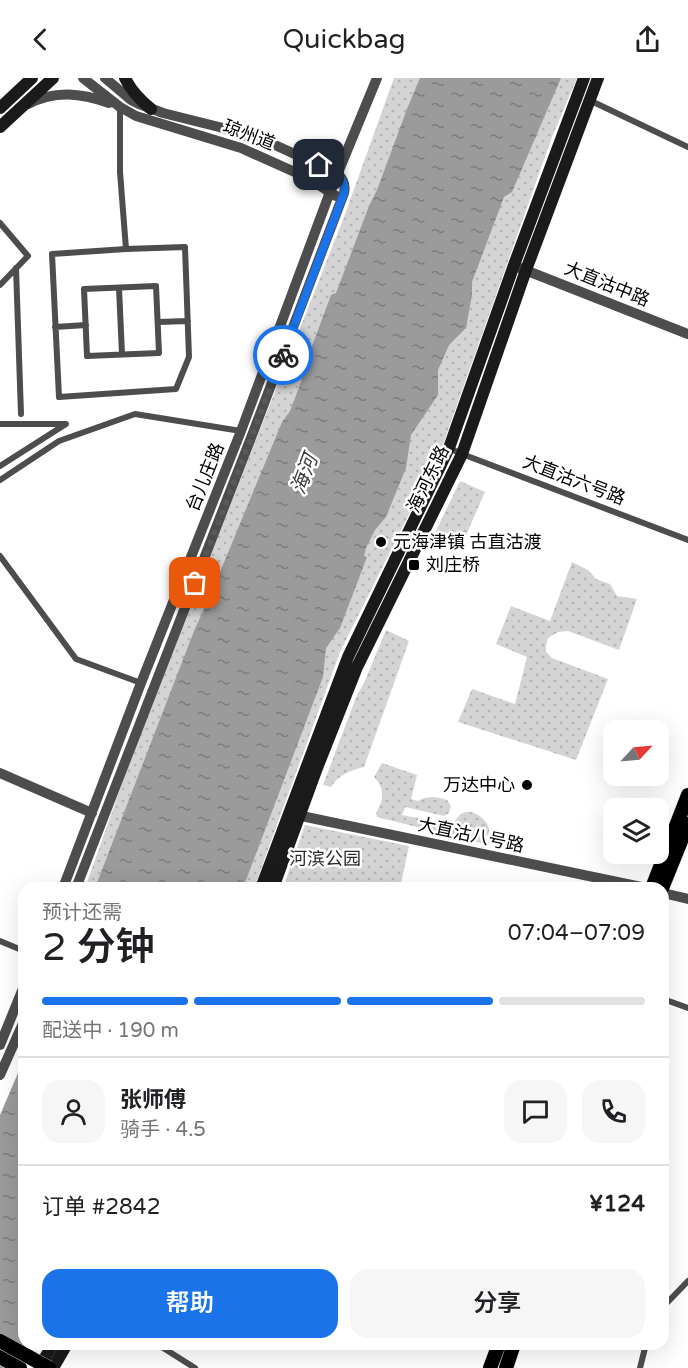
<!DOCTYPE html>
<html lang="zh">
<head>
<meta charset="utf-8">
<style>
	body { margin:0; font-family:"Varela Round","Noto Sans SC",sans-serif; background:#f6f6f6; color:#202124; height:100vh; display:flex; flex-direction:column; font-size:22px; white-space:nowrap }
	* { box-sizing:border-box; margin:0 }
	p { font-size:20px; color:#757577 }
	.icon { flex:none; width:33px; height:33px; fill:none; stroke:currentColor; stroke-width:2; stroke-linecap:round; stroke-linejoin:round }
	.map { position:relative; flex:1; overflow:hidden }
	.details { position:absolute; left:18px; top:804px; width:651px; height:468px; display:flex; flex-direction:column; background:#fff; border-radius:18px; box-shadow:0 6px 24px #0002 }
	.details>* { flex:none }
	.needle { width:39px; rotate:64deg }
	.fabs { position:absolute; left:603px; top:642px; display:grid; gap:12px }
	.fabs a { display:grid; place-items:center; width:66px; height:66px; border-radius:12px; background:#fff; box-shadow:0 6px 24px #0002; font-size:30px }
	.pin { position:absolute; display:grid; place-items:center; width:51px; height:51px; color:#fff; margin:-26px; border-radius:12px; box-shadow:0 3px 9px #0006 }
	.courier { position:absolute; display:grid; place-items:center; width:60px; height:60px; margin:-30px; border:4px solid #1a73e8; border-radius:50%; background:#fff; color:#222; box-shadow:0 2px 8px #0007 }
	.headline em { font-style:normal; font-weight:600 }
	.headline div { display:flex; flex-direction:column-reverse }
	.headline { display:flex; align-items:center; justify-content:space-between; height:102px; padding:0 24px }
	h1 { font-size:39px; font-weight:600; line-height:45px }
	.bar { display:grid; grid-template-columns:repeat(4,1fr); gap:9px 6px; align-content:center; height:72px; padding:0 24px }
	.bar i { height:8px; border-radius:4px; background:#e0e0e0 }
	.bar .current { background:#1a73e8 }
	.bar p { grid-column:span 4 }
	.line { display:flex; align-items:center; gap:15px; padding:0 24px; border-top:2px solid #e0e0e0 }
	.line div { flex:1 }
	.round { display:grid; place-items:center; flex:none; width:63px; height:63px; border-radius:18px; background:#f6f6f6 }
	.button { display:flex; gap:12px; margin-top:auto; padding:12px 24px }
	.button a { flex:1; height:69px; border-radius:18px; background:#1a73e8; color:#fff; font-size:24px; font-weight:600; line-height:69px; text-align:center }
	.button a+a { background:#f6f6f6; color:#202124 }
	header { display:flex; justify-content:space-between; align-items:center; height:78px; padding:0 24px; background:#fff; font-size:27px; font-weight:600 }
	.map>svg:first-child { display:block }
	.park { fill:url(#park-dots) }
	.water { fill:url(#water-ripples) }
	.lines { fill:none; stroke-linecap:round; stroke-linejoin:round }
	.primary-casing { stroke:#dbdbdb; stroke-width:15 }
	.trunk-casing { stroke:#dbdbdb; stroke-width:15 }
	.minor { stroke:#4d4d4d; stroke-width:6 }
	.tertiary { stroke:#4d4d4d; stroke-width:10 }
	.secondary { stroke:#1a1a1a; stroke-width:12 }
	.primary { stroke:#000; stroke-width:14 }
	.trunk { stroke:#000; stroke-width:14 }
	.trunk-bridge-casing { stroke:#dbdbdb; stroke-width:15; stroke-linecap:butt }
	.trunk-bridge { stroke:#000; stroke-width:14 }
	.done { stroke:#595959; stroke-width:6; stroke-dasharray:0 10.8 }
	.route { stroke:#1a73e8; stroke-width:8 }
	.poi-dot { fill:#000; stroke:#fff; stroke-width:2 }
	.labels { text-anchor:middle; stroke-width:5; stroke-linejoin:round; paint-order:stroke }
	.street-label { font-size:18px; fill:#000; stroke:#fff }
	.poi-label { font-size:18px; fill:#000; stroke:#fff; text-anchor:start }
	.park-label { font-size:18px; fill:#2b2b2b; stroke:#fff }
	.water-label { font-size:20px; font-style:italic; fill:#3c3c3c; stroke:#fff }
</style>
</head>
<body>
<header><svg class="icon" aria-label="back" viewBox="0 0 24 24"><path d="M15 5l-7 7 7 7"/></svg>Quickbag<svg class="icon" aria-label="share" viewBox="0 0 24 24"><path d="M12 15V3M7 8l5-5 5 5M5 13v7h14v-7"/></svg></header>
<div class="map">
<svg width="688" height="1290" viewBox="0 0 688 1290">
	<defs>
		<pattern id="park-dots" width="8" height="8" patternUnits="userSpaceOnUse" patternTransform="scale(1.5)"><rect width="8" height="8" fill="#d4d4d4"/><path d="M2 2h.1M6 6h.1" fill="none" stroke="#b4b4b4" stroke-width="1.8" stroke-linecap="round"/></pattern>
		<pattern id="water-ripples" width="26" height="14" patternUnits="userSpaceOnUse" patternTransform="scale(1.5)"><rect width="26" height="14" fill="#9b9b9b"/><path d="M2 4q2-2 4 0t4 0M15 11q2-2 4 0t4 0" fill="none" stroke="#7c7c7c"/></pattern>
	</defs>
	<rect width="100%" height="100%" fill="#fff"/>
	<path class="park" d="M394,0H577L552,59L441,372L340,574L254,810H85L139,658L344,139Z
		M460,403L485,414L460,471L434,457Z
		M572,484L588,492L596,501L610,506L617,518L637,521L619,572L568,553L558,554L548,560L546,567V574L552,580L608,601L576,682L458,644L472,611L515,626L527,579L496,566L511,528L550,543Z
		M386,552L409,563L364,689C351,692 338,697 331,709L323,707L357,617L364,605Z
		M382,685L417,697L411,721L418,723C429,717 436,719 447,722L451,728L449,735L444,738L405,729L402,737L452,747C456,742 459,735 466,734C475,732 490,744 489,753C489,757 484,762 481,765L377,739L376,735C384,722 385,710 374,699Z
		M305,747L409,768L400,810H283Z"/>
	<path class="water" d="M420,0H561L512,114L504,119L472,204V217L466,250L449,267L438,292V317L411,357L406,390L386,439L375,452L366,470L364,478L367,479L340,550L326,570L323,599L243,810H95L194,553L213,511L282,344L290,333L301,304L305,287L331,217L336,215L369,128L377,112L407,31Z
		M24,981V1266H26L13,1290H0V1037Z"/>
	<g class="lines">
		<defs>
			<path id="primary" d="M652,810L688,717
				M662,810L688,746
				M490,1290L499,1266
				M506,1290L514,1266"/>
			<path id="trunk" d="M0,1279L20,1290"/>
		</defs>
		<use href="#primary" class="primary-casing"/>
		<use href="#trunk" class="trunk-casing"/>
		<path class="minor" d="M589,22L688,69
			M120,29V94L126,171L52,176L59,319L176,311L189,279L185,169L126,171
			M0,145L28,178L0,207
			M16,190L21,336
			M156,208L159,275L87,278L84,211Z
			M119,210L122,276
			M158,244L188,243
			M55,249L86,247
			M0,346H66L0,388
			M449,370L462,376L688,462
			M0,402L59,363L135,336L241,353
			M0,478L76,581L141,605
			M0,863L24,873
			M663,921L688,930
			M663,1229L688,1203
			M157,1266L195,1290
			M640,1290L646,1266"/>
		<path class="tertiary" d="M83,0L120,29L136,38L241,70L308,100L336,118
			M28,26C55,12 81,15 109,25
			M520,190L688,256
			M0,695L92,735
			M292,736L646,810
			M63,810L141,605L241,353L330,114L377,0
			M76,810L254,352L344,115C346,107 344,102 338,96L275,67L219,49L163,35L139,26L131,22L105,0
			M663,815L688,821
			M0,967L24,908
			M0,997L24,943"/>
		<path class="secondary" d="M125,0C131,13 140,22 151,31
			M0,30L32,0
			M0,49L53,0
			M261,810L348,579L449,370L514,187L584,0
			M273,810L317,690L357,589L462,376L526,192L598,0
			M39,1290L53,1266
			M53,1290L67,1266"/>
		<use href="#primary" class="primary"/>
		<use href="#trunk" class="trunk"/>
		<defs>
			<path id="trunk-bridge" d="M0,1263L49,1290"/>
		</defs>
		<use href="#trunk-bridge" class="trunk-bridge-casing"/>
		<use href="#trunk-bridge" class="trunk-bridge"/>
	</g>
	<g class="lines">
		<path class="done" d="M195,505L283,277"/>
		<path class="route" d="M283,277L344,115C347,98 332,93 319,87"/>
	</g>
	<g class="poi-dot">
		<circle cx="381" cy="464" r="6"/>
		<rect x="408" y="481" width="12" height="12" rx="3"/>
		<circle cx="527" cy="707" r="6"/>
	</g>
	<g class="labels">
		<g class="street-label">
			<text transform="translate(249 57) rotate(21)" y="6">琼州道</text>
			<text transform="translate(607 206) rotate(22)" y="6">大直沽中路</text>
			<text transform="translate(205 399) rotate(-68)" y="6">台儿庄路</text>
			<text transform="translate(428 401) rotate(-64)" y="6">海河东路</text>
			<text transform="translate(574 402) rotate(21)" y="6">大直沽六号路</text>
			<text transform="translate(471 757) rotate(12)" y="6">大直沽八号路</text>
		</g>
		<g class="poi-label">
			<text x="393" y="470">元海津镇 古直沽渡</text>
			<text x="426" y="493">刘庄桥</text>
			<text x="515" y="713" text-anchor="end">万达中心</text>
		</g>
		<g class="park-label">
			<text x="325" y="787">河滨公园</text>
		</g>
		<g class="water-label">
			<text transform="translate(304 396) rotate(-69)" y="7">海河</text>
		</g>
	</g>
</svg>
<div class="fabs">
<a><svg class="needle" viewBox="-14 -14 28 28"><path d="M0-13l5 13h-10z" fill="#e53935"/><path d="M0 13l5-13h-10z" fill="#757577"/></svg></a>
<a><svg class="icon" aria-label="layers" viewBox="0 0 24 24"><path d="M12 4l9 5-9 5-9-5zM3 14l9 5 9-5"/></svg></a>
</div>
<div class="pin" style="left:195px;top:505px;background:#ea580c"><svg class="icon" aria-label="bag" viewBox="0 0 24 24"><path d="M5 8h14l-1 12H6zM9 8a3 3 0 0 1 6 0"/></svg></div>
<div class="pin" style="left:319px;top:87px;background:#1f2937"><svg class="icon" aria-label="home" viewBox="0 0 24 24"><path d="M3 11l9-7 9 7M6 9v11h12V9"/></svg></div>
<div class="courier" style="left:283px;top:277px"><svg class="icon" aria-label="bike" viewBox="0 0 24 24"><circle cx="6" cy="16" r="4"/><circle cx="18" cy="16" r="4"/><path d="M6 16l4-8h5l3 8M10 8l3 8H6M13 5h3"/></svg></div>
<section class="details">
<div class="headline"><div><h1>2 分钟</h1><p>预计还需</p></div><em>07:04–07:09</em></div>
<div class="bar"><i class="current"></i><i class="current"></i><i class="current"></i><i></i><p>配送中 · 190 m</p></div>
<div class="line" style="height:108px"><a class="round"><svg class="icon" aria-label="person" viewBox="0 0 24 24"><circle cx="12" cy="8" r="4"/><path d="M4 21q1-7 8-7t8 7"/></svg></a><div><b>张师傅</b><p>骑手 · 4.5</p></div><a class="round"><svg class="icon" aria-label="chat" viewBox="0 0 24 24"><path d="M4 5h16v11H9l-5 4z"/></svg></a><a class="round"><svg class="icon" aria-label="phone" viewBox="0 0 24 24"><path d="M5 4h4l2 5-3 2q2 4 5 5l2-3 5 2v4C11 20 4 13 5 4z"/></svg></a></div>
<div class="line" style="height:78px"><div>订单 #2842</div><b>¥124</b></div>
<div class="button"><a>帮助</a><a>分享</a></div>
</section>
</div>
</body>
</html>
